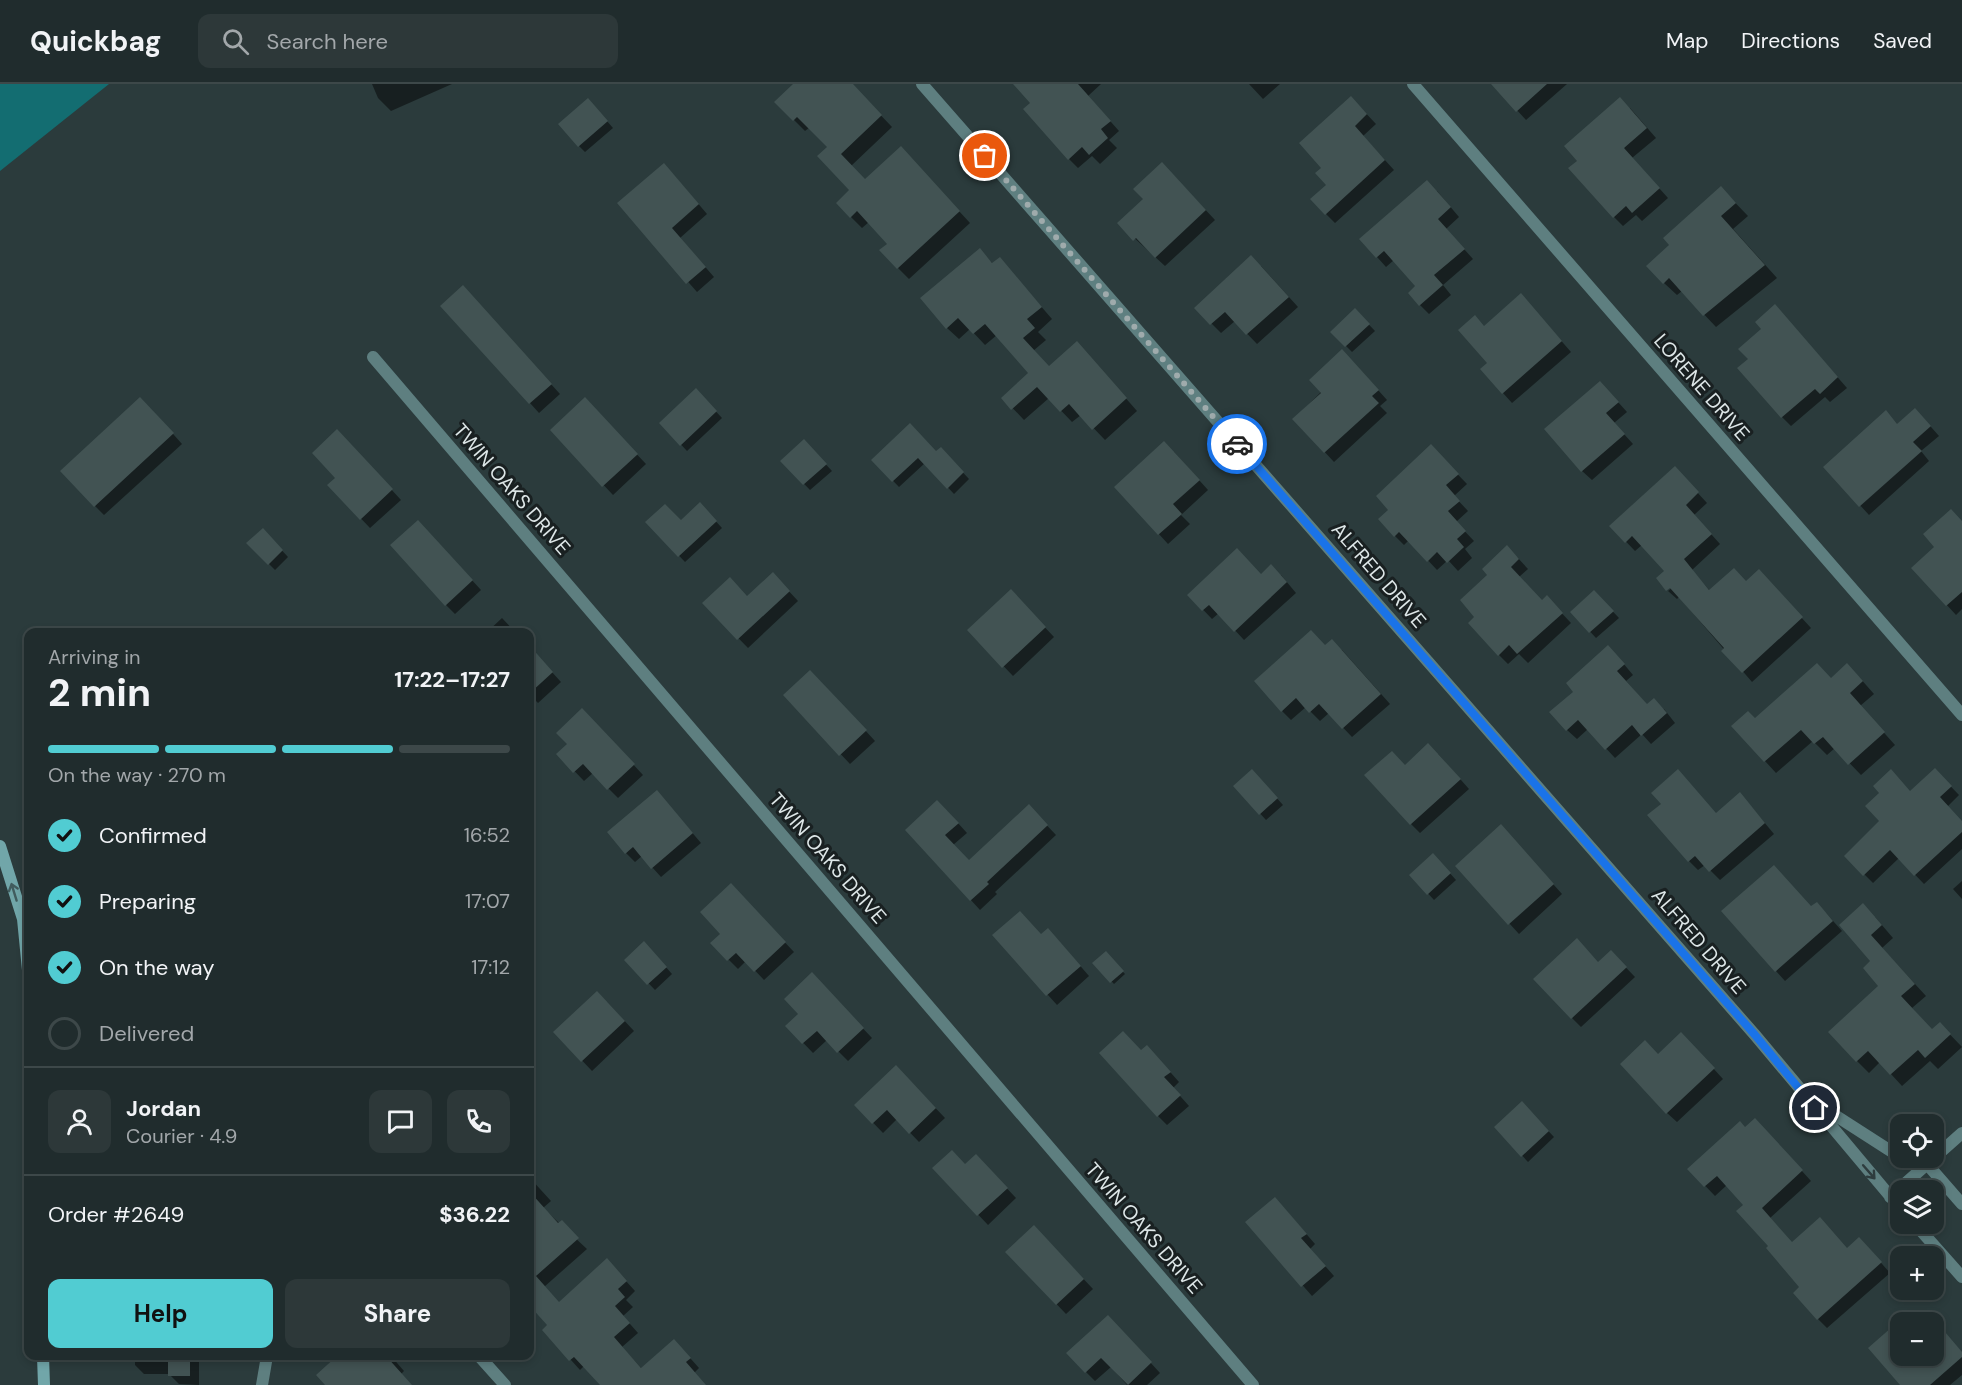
<!DOCTYPE html>
<html lang="en">
<head>
<meta charset="utf-8">
<style>
	body { margin:0; font-family:"DM Sans",sans-serif; background:#2d3839; color:#f1f3f6; height:100vh; display:flex; flex-direction:column; font-size:22px; white-space:nowrap }
	* { box-sizing:border-box; margin:0 }
	p { font-size:20px; color:#a2a7aa }
	.icon { flex:none; width:33px; height:33px; fill:none; stroke:currentColor; stroke-width:2; stroke-linecap:round; stroke-linejoin:round }
	.map { position:relative; flex:1; overflow:hidden }
	.drawer { position:absolute; left:24px; top:544px; width:510px; height:732px; display:flex; flex-direction:column; background:#202c2d; border-radius:12px; box-shadow:0 3px 9px #0003,0 0 0 2px #3d4849 }
	.drawer>* { flex:none }
	.controls { position:absolute; left:1890px; top:1030px; display:grid; gap:12px }
	.controls a { display:grid; place-items:center; width:54px; height:54px; border-radius:12px; background:#202c2d; box-shadow:0 3px 9px #0003,0 0 0 2px #3d4849; font-size:30px }
	.pin { position:absolute; display:grid; place-items:center; width:51px; height:51px; color:#fff; margin:-26px; border:3px solid #fff; border-radius:50%; box-shadow:0 2px 6px #0007 }
	.courier { position:absolute; display:grid; place-items:center; width:60px; height:60px; margin:-30px; border:4px solid #1a73e8; border-radius:50%; background:#fff; color:#222; box-shadow:0 2px 8px #0007 }
	.summary em { font-style:normal; font-weight:700 }
	.summary div { display:flex; flex-direction:column-reverse }
	.summary { display:flex; align-items:center; justify-content:space-between; height:102px; padding:0 24px }
	h1 { font-size:39px; font-weight:700; line-height:45px }
	.bar { display:grid; grid-template-columns:repeat(4,1fr); gap:9px 6px; align-content:center; height:72px; padding:0 24px }
	.bar i { height:8px; border-radius:4px; background:#3d4849 }
	.bar .active { background:#51ccd2 }
	.bar p { grid-column:span 4 }
	.line { display:flex; align-items:center; gap:15px; padding:0 24px; border-top:2px solid #3d4849 }
	.line div { flex:1 }
	.round { display:grid; place-items:center; flex:none; width:63px; height:63px; border-radius:12px; background:#2d3839 }
	ol { padding:0 24px; list-style:none }
	li { display:flex; align-items:center; gap:18px; height:66px }
	li p { margin-inline-start:auto }
	li .icon { padding:6px; border-radius:50%; background:#51ccd2; color:#111; stroke-width:4 }
	li:last-child { color:#a2a7aa }
	li i { width:33px; height:33px; border:3px solid #3d4849; border-radius:50% }
	.button { display:flex; gap:12px; margin-top:auto; padding:12px 24px }
	.button a { flex:1; height:69px; border-radius:12px; background:#51ccd2; color:#111; font-size:24px; font-weight:700; line-height:69px; text-align:center }
	.button a+a { background:#2d3839; color:#f1f3f6 }
	header { display:flex; align-items:center; gap:36px; box-sizing:border-box; height:84px; padding:0 30px; background:#202c2d; border-bottom:2px solid #3d4849 }
	header strong { font-size:28px }
	nav { display:flex; gap:33px; margin-inline-start:auto; font-size:21px }
	.search { width:420px; height:54px; background:#2d3839; display:flex; align-items:center; gap:15px; box-sizing:border-box; padding:0 21px; border-radius:12px; color:#a2a7aa; font-size:22px }
	.map>svg:first-child { display:block }
	.green { fill:#136d71 }
	.shadow { fill:#0007 }
	.building { fill:#425353 }
	.lines { fill:none; stroke-linecap:round; stroke-linejoin:round }
	.street { stroke:#5e7f80; stroke-width:12 }
	.secondary { stroke:#71a6a9; stroke-width:12 }
	.oneway { stroke:#415c5e }
	.oneway2 { stroke:#2e3c3e }
	.done { stroke:#9fabac; stroke-width:6; stroke-dasharray:0 10.8 }
	.route { stroke:#1a73e8; stroke-width:8 }
	.labels { text-anchor:middle; stroke-width:6; stroke-linejoin:round; paint-order:stroke }
	.street-label { font-size:20px; fill:#dee7e8; stroke:#192021 }
</style>
</head>
<body>
<header>
<strong>Quickbag</strong>
<div class="search"><svg class="icon" aria-label="search" viewBox="0 0 24 24"><circle cx="10" cy="10" r="6"/><path d="M15 15l6 6"/></svg>Search here</div>
<nav><a>Map</a><a>Directions</a><a>Saved</a></nav>
</header>
<div class="map">
<svg width="1962" height="1301" viewBox="0 0 1962 1301">
	<rect width="100%" height="100%" fill="#2b3b3c"/>
	<path class="green" d="M0,0H109L0,87Z"/>
	<path class="shadow" d="M372,0H452L391,27L378,14Z
		M795,0H851L892,43L851,82L865,97L912,76L970,139L909,195L898,184L889,160L869,138L862,144L851,133V106L829,63L810,43L805,47L776,18Z
		M1022,0H1101L1088,12L1119,47L1109,56L1117,64L1100,80L1092,72L1078,84L1069,75Z
		M1249,0H1280L1263,15Z
		M1493,0H1567L1526,36Z
		M594,22L613,44L585,68L579,62Z
		M1360,23L1376,40L1363,52L1394,86L1335,139L1326,130L1328,102L1323,84Z
		M1630,24L1656,54L1632,74L1668,114L1642,137L1636,131L1623,142L1614,133Z
		M1171,89L1215,136L1165,182L1119,140Z
		M673,90L707,130L680,154L714,193L697,208L619,119Z
		M1721,104L1748,132L1733,145L1777,194L1716,243L1682,207L1677,211L1664,199Z
		M1437,107L1459,133L1446,145L1473,175L1443,201L1451,211L1429,230L1420,221L1417,202L1394,176L1386,183L1361,155Z
		M980,166L993,180L1000,175L1052,235L1038,248L1046,256L1033,267L1049,284L1088,271L1137,327L1105,356L1081,331L1072,338L1049,314L1024,336L1003,314L1030,289L997,251L985,261L970,245L959,255L947,244Z
		M1261,182L1298,223L1257,260L1235,237L1221,249L1196,224Z
		M472,213L560,310L539,329L530,319Z
		M1530,221L1571,268L1512,319L1503,309L1489,279Z
		M1355,226L1375,247L1352,268L1332,248Z
		M1784,232L1847,304L1830,318L1825,313L1791,342L1782,333L1750,276Z
		M1352,277L1387,316L1380,322L1387,329L1334,378L1294,335Z
		M696,306L722,334L687,367L661,339Z
		M1609,308L1627,328L1614,339L1633,360L1592,396L1582,387Z
		M150,324L182,360L104,431L95,422Z
		M594,325L646,380L613,411L552,346Z
		M1924,335L1939,352L1921,367L1929,377L1869,431L1825,383L1898,341Z
		M347,357L401,416L370,444L329,401L337,394Z
		M804,357L832,387L810,406L782,377Z
		M941,365L969,395L954,410L925,379L899,403L873,376L936,369Z
		M1174,368L1208,406L1181,431L1190,440L1168,460L1116,403Z
		M1440,372L1467,400L1454,412L1468,427L1456,438L1474,457L1465,465L1472,474L1458,487L1448,476L1437,486L1409,456L1404,461L1395,452L1391,426Z
		M1684,394L1707,419L1694,431L1720,460L1692,486L1710,507L1768,497L1811,544L1752,598L1679,513L1677,515L1668,507L1676,500L1642,461L1635,467L1611,442Z
		M700,420L722,444L685,478L647,438H681Z
		M1962,438V525L1956,531L1913,484Z
		M263,446L288,473L275,486L248,459Z
		M427,447L481,506L455,530L446,521Z
		M1517,473L1528,485L1519,493L1542,518L1556,523L1571,539L1528,579L1519,570L1508,580L1499,571L1477,533Z
		M773,490L798,517L748,564L704,519L748,513Z
		M1261,491H1281L1296,509L1244,556L1219,529L1212,535L1189,511Z
		M1600,514L1619,534L1596,554L1572,528Z
		M1020,517L1054,553L1013,592L969,546Z
		M502,534L516,549H486Z
		M1326,563L1342,566L1390,620L1352,653L1329,629L1320,637L1306,623L1291,636L1282,627Z
		M530,564L561,598L538,619L530,611Z
		M1618,573L1633,591L1626,597L1648,622L1664,625L1675,639L1651,660L1642,650L1615,674L1588,645L1577,655L1567,646L1575,608Z
		M1859,593L1874,610L1860,622L1895,661L1861,691L1835,664L1827,671L1813,657L1776,689L1765,677L1756,636Z
		M820,597L875,657L850,680L785,611Z
		M592,636L643,691L618,714L593,689L584,697L558,670Z
		M1438,670L1469,705L1420,749L1411,740L1405,682Z
		M1935,686L1959,711L1947,723L1962,739V765L1924,800L1899,774L1873,799L1846,772Z
		M1258,693L1283,721L1266,736L1235,702Z
		M666,718L701,759L661,793L642,772L635,778L626,769Z
		M1749,720L1774,750L1720,796L1705,781L1698,786L1689,777L1716,730Z
		M947,727L967,749L953,761L969,778L1038,732L1056,751L995,808L997,810L980,826L907,746Z
		M1510,752L1562,810L1519,850L1457,782Z
		M1439,777L1456,796L1434,816L1411,791Z
		M1962,797V815L1953,805Z
		M740,811L794,868L764,896L746,877L738,885L712,859L722,850Z
		M1812,824L1826,829L1842,847L1785,897L1776,887Z
		M1875,833L1893,854L1882,864L1926,912L1912,924L1932,947L1940,940L1962,963L1938,985L1930,977L1902,1002L1880,978L1869,989L1857,977L1881,902L1873,877L1841,841Z
		M994,851L1042,852L1057,855L1089,892L1057,921Z
		M650,865L672,890L655,906L626,876Z
		M1611,868L1635,893L1581,943L1572,934Z
		M1105,869L1125,890L1114,900L1094,879Z
		M821,900L872,954L848,977L827,956L813,969L787,942L800,930Z
		M607,918L634,947L592,987L555,948Z
		M1691,960L1723,995L1677,1038L1667,1029L1658,972Z
		M1141,968L1156,972L1179,998L1173,1004L1189,1022L1167,1041L1158,1032Z
		M905,992L945,1034L919,1058L897,1035L883,1049L856,1021Z
		M1522,1019L1554,1053L1528,1078L1496,1043Z
		M1746,1045H1764L1811,1097L1770,1134L1792,1159L1848,1165L1868,1164L1890,1189L1827,1244L1818,1235L1801,1203L1771,1162L1745,1121L1727,1101L1715,1112L1689,1085Z
		M985,1081L1016,1114L988,1141L934,1084Z
		M530,1094L551,1117L543,1124L587,1165L544,1203L559,1219L616,1186L635,1207L626,1216L633,1223L623,1232L638,1249L622,1263L642,1285L683,1266L699,1284L694,1289L705,1301H602L584,1282L580,1286L544,1246L549,1241L540,1224L530,1212Z
		M1284,1124L1315,1160L1310,1165L1334,1192L1312,1212L1247,1138Z
		M1043,1152L1093,1205L1066,1230L1007,1168Z
		M1932,1235L1962,1269V1291L1950,1301H1902L1895,1243L1900,1248V1272H1934V1239H1927Z
		M1117,1242L1160,1289L1147,1301H1127L1111,1283L1095,1297L1086,1288Z
		M135,1272H199V1301L179,1300L169,1290H144L135,1281Z
		M339,1272H391L404,1287L401,1290L411,1301H327Z"/>
	<path class="building" d="M793,0H853L882,31L841,70L865,95L901,62L960,127L897,185L879,166L887,160L857,127L850,134L836,119L849,106L817,72L827,63L797,33L793,37L774,18Z
		M1013,0H1078L1111,37L1101,45L1108,54L1089,71L1082,63L1068,76L1023,25L1030,19Z
		M1491,0H1547L1516,28Z
		M1351,12L1367,30L1355,42L1385,76L1325,131L1310,115L1326,101L1315,89L1321,84L1299,59Z
		M1620,13L1647,44L1624,64L1660,104L1632,129L1626,122L1613,134L1568,84L1577,77L1564,62Z
		M588,14L608,37L578,63L558,40Z
		M1162,78L1206,126L1155,174L1136,154L1133,157L1117,139L1143,115L1133,105Z
		M664,79L699,120L672,144L706,183L686,200L617,119Z
		M1427,96L1451,123L1438,135L1465,165L1434,191L1443,201L1419,222L1408,209L1415,202L1384,167L1376,174L1359,155Z
		M1721,102L1736,119L1721,132L1765,181L1703,232L1669,194L1663,200L1646,182L1669,161L1663,154Z
		M980,164L992,179L1000,173L1042,223L1027,235L1035,244L1023,254L1049,282L1077,257L1127,314L1092,346L1069,320L1060,328L1037,303L1011,326L1001,314L1028,289L985,240L973,250L958,234L946,245L920,214Z
		M1251,171L1289,213L1246,251L1225,228L1210,241L1194,224Z
		M463,201L552,300L529,320L440,222Z
		M1521,209L1562,257L1502,310L1480,285L1487,279L1458,246L1475,231L1484,242Z
		M1775,220L1838,293L1820,310L1815,305L1781,334L1737,284L1748,275L1738,265L1761,245L1755,238Z
		M1355,224L1370,240L1345,263L1330,248Z
		M1342,265L1379,306L1372,312L1379,319L1324,369L1292,335L1321,309L1309,296Z
		M1600,297L1619,318L1606,329L1625,350L1581,388L1544,345Z
		M696,304L717,327L680,362L659,339Z
		M140,313L174,349L94,423L60,387Z
		M585,313L638,370L602,403L550,346Z
		M1915,324L1931,342L1913,358L1922,367L1859,423L1823,383L1886,326L1897,340Z
		M910,339L936,367L941,363L964,388L947,405L918,374L892,398L871,376Z
		M337,345L393,405L360,436L327,401L335,394L312,369Z
		M804,355L827,380L803,401L780,377Z
		M1164,357L1200,396L1173,420L1182,430L1158,451L1114,403Z
		M1431,360L1459,390L1446,401L1460,417L1448,427L1466,447L1457,455L1464,463L1447,479L1437,468L1427,478L1399,448L1394,453L1378,435L1388,426L1376,412Z
		M1675,382L1699,408L1686,421L1712,450L1684,475L1709,506L1734,484L1746,497L1759,485L1803,533L1742,589L1721,567L1724,564L1670,504L1666,507L1656,494L1664,487L1632,452L1625,459L1609,442Z
		M700,418L717,437L678,473L645,438L665,420L681,436Z
		M1951,425L1962,437V508L1946,522L1911,484L1934,463L1923,450Z
		M418,436L473,496L445,522L390,461Z
		M263,444L283,466L268,481L246,459Z
		M1507,461L1519,475L1511,483L1542,516L1547,511L1563,529L1517,570L1509,561L1498,572L1468,539L1474,533L1460,516L1487,491L1482,485Z
		M1237,464L1261,490L1271,480L1287,498L1234,548L1209,521L1202,527L1187,511Z
		M773,488L790,507L737,556L702,519L730,493L747,512Z
		M1011,505L1046,543L1002,584L967,546Z
		M1594,506L1614,527L1589,549L1570,528Z
		M1311,546L1325,561L1332,555L1381,610L1342,645L1319,620L1309,629L1296,614L1281,628L1254,597Z
		M1608,561L1625,580L1617,587L1647,620L1654,614L1667,629L1641,652L1632,641L1605,666L1578,636L1566,647L1549,628L1573,608L1566,599Z
		M530,562L553,588L530,609Z
		M1817,579L1831,594L1847,579L1863,597L1850,609L1885,648L1848,681L1823,653L1814,660L1801,646L1764,678L1731,642L1748,627L1755,634Z
		M810,586L867,646L839,672L783,611Z
		M582,624L635,680L607,706L583,680L573,689L556,670L567,660L556,649Z
		M1428,659L1461,695L1410,741L1364,691L1392,667L1405,681Z
		M1935,684L1952,702L1940,713L1962,737V748L1914,792L1890,766L1863,792L1844,772L1879,737L1865,722L1879,709L1873,702L1891,685L1910,707Z
		M1252,685L1278,714L1259,731L1233,702Z
		M1678,685L1716,729L1740,708L1765,739L1709,788L1695,772L1688,778L1647,731L1661,720L1651,709Z
		M657,706L693,749L651,785L633,763L625,770L607,748Z
		M937,716L959,739L945,751L969,776L1029,720L1048,741L987,798L989,800L970,817L905,746Z
		M1501,740L1554,800L1508,841L1455,782Z
		M1433,769L1451,789L1427,811L1409,791Z
		M1774,781L1811,822L1817,818L1833,837L1775,888L1721,827Z
		M731,799L786,858L754,888L736,869L727,877L710,859L720,850L700,828Z
		M1863,819L1882,841L1871,851L1915,900L1901,912L1932,945L1940,938L1951,950L1925,974L1918,966L1890,991L1868,967L1856,978L1828,948L1878,902L1863,884L1870,877L1839,841Z
		M1020,827L1041,850L1048,844L1081,882L1046,912L992,851Z
		M1577,854L1598,878L1611,866L1627,883L1571,935L1533,895Z
		M644,857L667,883L647,901L624,876Z
		M1106,867L1124,887L1110,899L1092,879Z
		M812,888L864,944L837,969L817,947L802,960L785,942L798,930L784,915Z
		M597,907L625,937L581,978L553,948Z
		M1123,947L1141,966L1147,961L1171,988L1164,993L1181,1011L1157,1033L1099,969Z
		M1681,948L1715,984L1666,1030L1620,980L1645,956L1658,970Z
		M896,981L936,1024L909,1050L887,1026L872,1040L854,1021Z
		M1522,1017L1549,1047L1521,1073L1494,1043Z
		M1755,1034L1803,1086L1762,1124L1792,1158L1820,1133L1847,1164L1859,1153L1882,1178L1817,1236L1793,1209L1799,1203L1766,1164L1768,1162L1736,1127L1743,1121L1717,1092L1704,1103L1687,1085L1740,1037L1745,1043Z
		M952,1066L965,1080L976,1070L1008,1104L977,1132L932,1084Z
		M530,1108L558,1139L562,1136L579,1154L536,1192L559,1218L607,1174L627,1197L618,1205L625,1213L615,1222L630,1239L614,1253L641,1284L674,1255L691,1274L686,1278L706,1301H600L574,1273L569,1277L542,1246L547,1241L530,1222Z
		M1275,1113L1307,1150L1301,1154L1326,1182L1301,1203L1245,1138Z
		M1034,1141L1084,1195L1056,1221L1005,1168Z
		M1108,1231L1152,1278L1128,1301L1101,1274L1085,1289L1066,1269Z
		M1934,1235L1962,1268V1273L1930,1301H1900L1868,1264L1900,1236V1272H1934Z
		M168,1272H190V1292H168Z
		M337,1272H386L412,1301H325L316,1291Z"/>
	<g class="lines">
		<path class="street" d="M922,0L1755,951L1900,1124
			M1413,0L1962,631
			M373,273L1253,1301
			M1816,1019L1900,1073
			M1904,1074L1927,1080L1962,1120
			M1890,1113L1962,1049
			M1915,1140L1962,1193
			M479,1272L505,1301
			M262,1301L267,1272"/>
		<path class="secondary" d="M0,762L23,835L28,886
			M43,1272L44,1301"/>
	</g>
	<defs><path id="oneway-shaft" d="M-6 0H5M1.5-3L5.5 0L1.5 3" fill="none" stroke-width="1.6" stroke-linecap="round" stroke-linejoin="round" transform="scale(1.5)"/></defs>
	<use class="oneway" href="#oneway-shaft" transform="translate(14 808) rotate(-107)"/>
	<use class="oneway2" href="#oneway-shaft" transform="translate(1869 1088) rotate(49)"/>
	<g class="lines">
		<path class="done" d="M985,72L1237,360"/>
		<path class="route" d="M1237,360L1755,951L1815,1024"/>
	</g>
	<g class="labels">
		<g class="street-label">
			<text transform="translate(1702 303) rotate(49)" y="7">LORENE DRIVE</text>
			<text transform="translate(512 405) rotate(49)" y="7">TWIN OAKS DRIVE</text>
			<text transform="translate(1379 491) rotate(49)" y="7">ALFRED DRIVE</text>
			<text transform="translate(828 774) rotate(49)" y="7">TWIN OAKS DRIVE</text>
			<text transform="translate(1699 857) rotate(49)" y="7">ALFRED DRIVE</text>
			<text transform="translate(1144 1144) rotate(49)" y="7">TWIN OAKS DRIVE</text>
		</g>
	</g>
</svg>
<div class="controls">
<a><svg class="icon" aria-label="locate" viewBox="0 0 24 24"><circle cx="12" cy="12" r="6"/><path d="M12 2v4M12 18v4M2 12h4M18 12h4"/></svg></a>
<a><svg class="icon" aria-label="layers" viewBox="0 0 24 24"><path d="M12 4l9 5-9 5-9-5zM3 14l9 5 9-5"/></svg></a>
<a>+</a>
<a>−</a>
</div>
<div class="pin" style="left:985px;top:72px;background:#ea580c"><svg class="icon" aria-label="bag" viewBox="0 0 24 24"><path d="M5 8h14l-1 12H6zM9 8a3 3 0 0 1 6 0"/></svg></div>
<div class="pin" style="left:1815px;top:1024px;background:#1f2937"><svg class="icon" aria-label="home" viewBox="0 0 24 24"><path d="M3 11l9-7 9 7M6 9v11h12V9"/></svg></div>
<div class="courier" style="left:1237px;top:360px"><svg class="icon" aria-label="car" viewBox="0 0 24 24"><path d="M5 17H2v-5l4-1 3-4h7l3 4 3 1v5h-3M9 17h6M6 11h13"/><circle cx="7" cy="17" r="2"/><circle cx="17" cy="17" r="2"/></svg></div>
<section class="drawer">
<div class="summary"><div><h1>2 min</h1><p>Arriving in</p></div><em>17:22–17:27</em></div>
<div class="bar"><i class="active"></i><i class="active"></i><i class="active"></i><i></i><p>On the way · 270 m</p></div>
<ol>
<li><svg class="icon" aria-label="check" viewBox="0 0 24 24"><path d="M5 12l5 5 9-10"/></svg>Confirmed<p>16:52</p></li>
<li><svg class="icon" aria-label="check" viewBox="0 0 24 24"><path d="M5 12l5 5 9-10"/></svg>Preparing<p>17:07</p></li>
<li><svg class="icon" aria-label="check" viewBox="0 0 24 24"><path d="M5 12l5 5 9-10"/></svg>On the way<p>17:12</p></li>
<li><i></i>Delivered</li>
</ol>
<div class="line" style="height:108px"><a class="round"><svg class="icon" aria-label="person" viewBox="0 0 24 24"><circle cx="12" cy="8" r="4"/><path d="M4 21q1-7 8-7t8 7"/></svg></a><div><b>Jordan</b><p>Courier · 4.9</p></div><a class="round"><svg class="icon" aria-label="chat" viewBox="0 0 24 24"><path d="M4 5h16v11H9l-5 4z"/></svg></a><a class="round"><svg class="icon" aria-label="phone" viewBox="0 0 24 24"><path d="M5 4h4l2 5-3 2q2 4 5 5l2-3 5 2v4C11 20 4 13 5 4z"/></svg></a></div>
<div class="line" style="height:78px"><div>Order #2649</div><b>$36.22</b></div>
<div class="button"><a>Help</a><a>Share</a></div>
</section>
</div>
</body>
</html>
